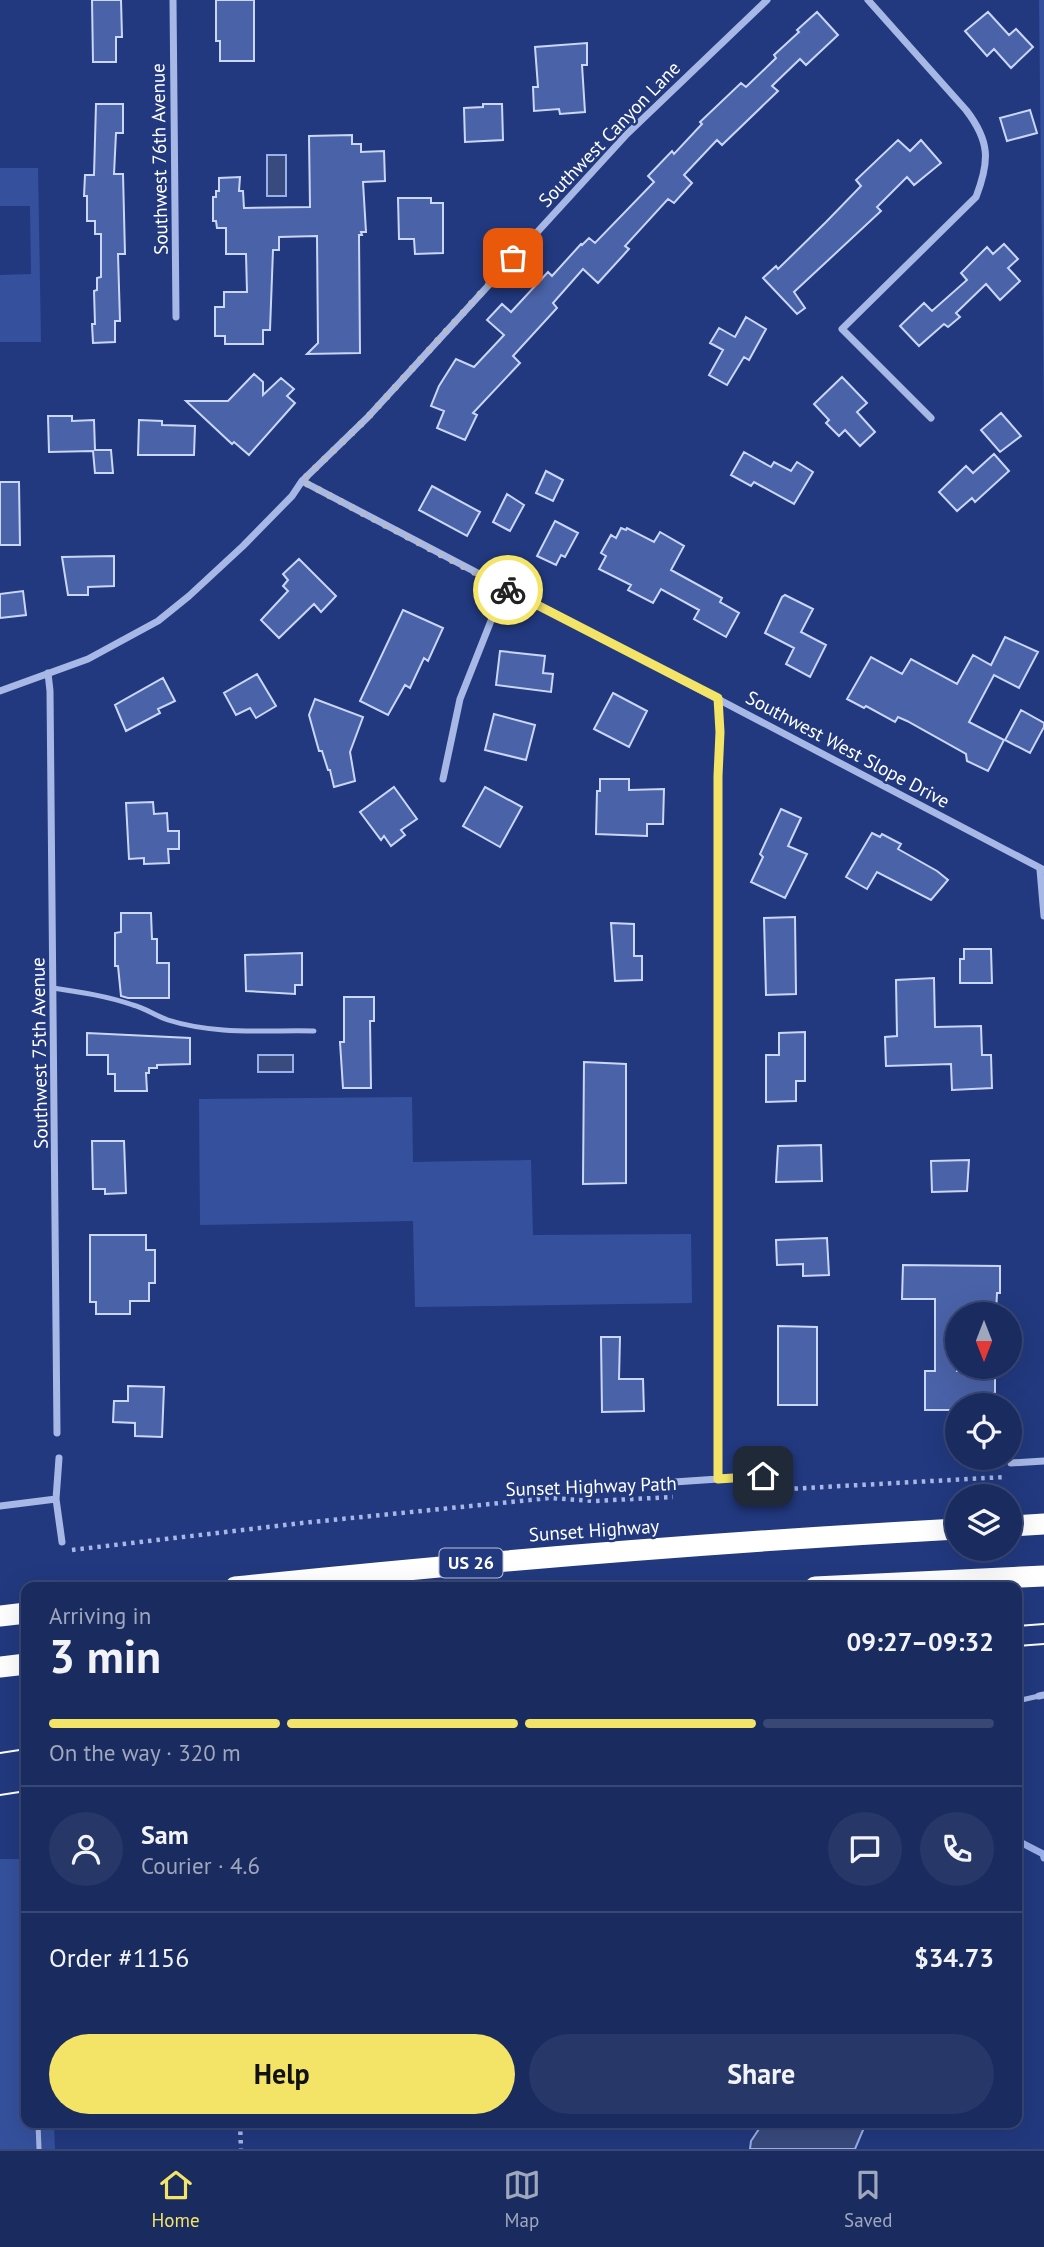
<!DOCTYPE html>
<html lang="en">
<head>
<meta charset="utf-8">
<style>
	body { margin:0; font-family:"PT Sans",sans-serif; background:#273768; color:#f1f3f6; height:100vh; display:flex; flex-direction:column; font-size:26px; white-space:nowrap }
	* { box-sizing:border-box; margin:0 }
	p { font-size:23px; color:#9fa7bd }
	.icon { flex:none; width:38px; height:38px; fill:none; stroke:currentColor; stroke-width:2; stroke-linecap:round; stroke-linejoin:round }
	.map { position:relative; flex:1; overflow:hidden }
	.details { position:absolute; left:21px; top:1582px; width:1001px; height:546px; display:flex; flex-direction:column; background:#1a2b5f; border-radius:14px; box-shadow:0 7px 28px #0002,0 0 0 2px #384774 }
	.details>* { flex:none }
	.needle { width:46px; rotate:180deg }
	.tools { position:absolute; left:945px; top:1302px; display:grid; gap:14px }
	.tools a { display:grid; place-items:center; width:77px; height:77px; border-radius:50%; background:#1a2b5f; box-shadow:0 7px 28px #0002,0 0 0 2px #384774; font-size:35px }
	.pin { position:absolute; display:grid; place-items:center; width:60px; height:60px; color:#fff; margin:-30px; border-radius:14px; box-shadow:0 4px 10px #0006 }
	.courier { position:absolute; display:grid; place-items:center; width:70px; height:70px; margin:-35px; border:5px solid #f3e468; border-radius:50%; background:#fff; color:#222; box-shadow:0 2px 9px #0007 }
	.headline em { font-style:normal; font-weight:700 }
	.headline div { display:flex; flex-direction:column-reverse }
	.headline { display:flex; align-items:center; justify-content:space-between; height:119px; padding:0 28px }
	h1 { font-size:46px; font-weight:700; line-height:52px }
	.bar { display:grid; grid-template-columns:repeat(4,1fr); gap:10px 7px; align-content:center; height:84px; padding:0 28px }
	.bar i { height:9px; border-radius:5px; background:#384774 }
	.bar .on { background:#f3e468 }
	.bar p { grid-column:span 4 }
	.line { display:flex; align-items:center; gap:18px; padding:0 28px; border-top:2px solid #384774 }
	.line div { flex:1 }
	.round { display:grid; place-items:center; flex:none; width:74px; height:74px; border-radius:37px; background:#273768 }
	.cta { display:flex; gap:14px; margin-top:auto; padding:14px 28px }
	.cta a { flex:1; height:80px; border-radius:42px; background:#f3e468; color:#111; font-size:28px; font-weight:700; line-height:80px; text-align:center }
	.cta a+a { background:#273768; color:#f1f3f6 }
	.dock { display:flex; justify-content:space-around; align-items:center; height:98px; border-top:2px solid #384774; background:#1a2b5f; font-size:19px; color:#9fa7bd }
	.dock a { display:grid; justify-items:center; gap:4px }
	.dock .on { color:#f3e468 }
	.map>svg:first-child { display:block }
	.green { fill:#35519d }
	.water { fill:#394a7e; stroke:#9ab0e8; stroke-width:2 }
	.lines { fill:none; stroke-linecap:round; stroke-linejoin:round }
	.stream { stroke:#9ab0e8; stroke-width:7 }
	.building { fill:#4a62a8; stroke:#cad6f5; stroke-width:2 }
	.path { stroke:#a7b8e7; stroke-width:4.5; stroke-dasharray:3.5 5; stroke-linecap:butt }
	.lane { stroke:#a7b8e7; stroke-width:5 }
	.street { stroke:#a7b8e7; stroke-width:7 }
	.highway { stroke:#fff; stroke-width:21 }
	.tram { stroke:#fff; stroke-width:2 }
	.done { stroke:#b2bad2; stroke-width:7; stroke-dasharray:0 12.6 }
	.route { stroke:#f3e468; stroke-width:9 }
	.labels { text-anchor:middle; stroke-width:5; stroke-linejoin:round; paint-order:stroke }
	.shield { fill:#22397f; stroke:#bdc4d9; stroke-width:2 }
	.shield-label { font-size:18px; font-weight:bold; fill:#fff }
	.street-label { font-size:19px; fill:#fff; stroke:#22397f }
</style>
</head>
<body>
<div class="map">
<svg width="1044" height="2149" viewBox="0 0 1044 2149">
	<rect width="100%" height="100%" fill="#22397f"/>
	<path class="green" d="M1039,0H1044V431Z
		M0,168H38L41,342H0V275L31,274L30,206H0Z
		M412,1097L413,1162L531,1160L533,1235L691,1234L692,1303L415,1307L413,1221L200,1225L199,1099Z
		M0,1859H26V2123H54L55,2149H0Z"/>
	<path class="water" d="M267,155H286V196H267Z
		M258,1055H293V1072H258Z
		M763,2123H866L855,2149H750L751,2141Z"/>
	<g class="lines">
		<path class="stream" d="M1020,1842L1043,1854L1044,1858"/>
	</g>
	<path class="building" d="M92,0H121L122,37H116V62H93Z
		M216,0H254V61H220V41H216Z
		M817,12L838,35L806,65L800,59L772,86L778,91L722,145L717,140L684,175L692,183L674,203L668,199L625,246L629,249L598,283L583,269L553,303L557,308L513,356L520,363L473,413L477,415L465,440L437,428L444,411L431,406L439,386L456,359L474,367L504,335L487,320L502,304L511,312L548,272L552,276L581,244L582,245L589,238L595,243L654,182L648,176L672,151L674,154L702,124L700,122L741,83L746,87L776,58L774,55L799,32L797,30Z
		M988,12L1009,35L1016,29L1033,47L1011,68L994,49L987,56L965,31Z
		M587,43V65H582L585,112L560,114L559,109L534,111L533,87H538L535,47Z
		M96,104H123V133H116L114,174H123L125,254H118L120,321H115V342L93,343L92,324H95L94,291L97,290V278L101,277V234H95V221H87V196H84L85,175H94Z
		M483,104H502L503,140L465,142L464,108L483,107Z
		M1030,110L1037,133L1007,141L1000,118Z
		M352,135V144H361V152L384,151L385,181L363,182L366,232H361L362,235H359L360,353L307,354L318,343L317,236L279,237V250H273L270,330H263V344H225V336H215V307H224V292H247L246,254H226V228H217L216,221H213V197H216V191H219V178L240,177L239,191H243L244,208L310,207L309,136Z
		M898,140L910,151L921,140L941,163L914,185L907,177L877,207L881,211L794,292L805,308L797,314L763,278L776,266L778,269L826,222L861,186L856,180Z
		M398,198H431V203H443V253L415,254L414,239H399Z
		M1004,244L1018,259L1008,268L1020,281L1000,300L986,284L956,313L960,317L948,327L944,324L919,346L900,326L924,303L932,311L967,280L961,273L987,247L993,254Z
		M746,317L766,329L749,360L744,357L727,385L709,375L723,350L710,343L719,328L735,337Z
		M254,374L263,382V395L281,378L294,389L287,396L295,403L249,455L234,442L232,444L186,401H228Z
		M842,377L867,403L857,412L875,432L860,446L845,430L839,436L826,423L829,420L814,404Z
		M1001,413L1021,436L1000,452L981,430Z
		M48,416H72V421L94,420L95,450H111L113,473H95L93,451L49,452Z
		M139,420L162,421V425L195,426L194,455H138Z
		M744,452L771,467L774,462L791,471L797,462L813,472L794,504L754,482L751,486L731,475Z
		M994,454L1009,471L975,502L972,498L957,511L939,492L966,466L973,473Z
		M546,471L563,480L553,501L536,493Z
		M0,482H19L20,545H0Z
		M432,486L480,512L467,536L419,510Z
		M507,494L524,505L510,531L493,522Z
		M555,521L578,533L565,557L561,555L556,565L537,556Z
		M621,528L626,530L627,528L654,542L660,532L684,546L671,570L722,598L720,602L739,613L726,637L694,619L699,610L661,589L653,603L628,590L631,585L599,569L606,556L601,553L611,535L616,538Z
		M114,556V586L88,587V595H68L62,557Z
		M299,559L336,596L321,612L314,604L279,638L261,620L288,591L283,586L288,580L283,574Z
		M23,591L26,615L0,618V594Z
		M785,595L813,609L801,632L826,645L810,677L786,664L794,648L765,633L782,597Z
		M403,610L443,628L428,661L424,658L410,688L405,685L388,715L360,701Z
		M1005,637L1038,652L1019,688L994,675L969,722L1004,740L988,771L967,761L966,754L907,721L898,717L895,722L866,706L864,708L847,699L871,657L902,674L911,659L957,684L973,655L991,665Z
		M500,651L545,656L543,673L553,674L551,692L496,685Z
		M257,674L276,706L256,718L250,708L236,715L224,693Z
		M163,678L175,701L158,709L160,713L126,731L115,705Z
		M613,693L647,711L629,747L594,729Z
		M315,699L363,717L350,752L355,781L334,787L330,770H328L322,751H319L309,715Z
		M1021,710L1044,723V727L1030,753L1005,740Z
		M494,714L535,725L526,760L485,750Z
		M600,779H629V790L664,789L663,824H647V836L596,834L597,791H600Z
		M394,787L417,819L401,830L405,835L391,846L384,836L381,840L360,812Z
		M485,787L522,807L500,847L463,826Z
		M153,802L154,814L167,813L168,831H179V849H168L169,863L144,864V858L129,859L126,803Z
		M781,809L801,818L788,846L807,854L785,898L751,882L763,857L760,854Z
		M872,833L880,837L882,834L901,844L898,849L937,871L948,880L931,900L877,872L867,889L846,877Z
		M121,913H151L152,939H157V963H169V998H128L121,996L118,966H115V933L121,932Z
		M795,917L796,994L766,995L764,918Z
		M611,923L634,924V956H642V980L615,981Z
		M964,949H991L992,983H960V959H964Z
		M302,953V985H295V994L246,991L245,955Z
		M934,978L935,1027L981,1026L982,1055H991L992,1088L952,1090L951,1064L886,1066L885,1037L897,1036L896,980Z
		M344,997H374V1021H370L371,1088H343L340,1042H344Z
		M805,1032V1081H796V1101L766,1102V1055H779V1033Z
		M87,1033L190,1038V1064L157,1065V1068H149V1073H146L147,1091H115V1074H108V1055H87Z
		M584,1062L626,1064V1183L583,1184Z
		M92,1141H124L126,1193L105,1194V1189H93Z
		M821,1145L822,1181L776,1182L778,1146Z
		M969,1160L967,1191L932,1192L931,1161Z
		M90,1235H146V1250H155V1283H149V1301H130V1314H96V1302H90Z
		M827,1238L829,1275L803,1276V1264L777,1265L776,1240Z
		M903,1265L1000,1266V1293H997L996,1314H957V1371L995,1370V1393H984V1405H957V1410H925V1371H935V1299H902Z
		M778,1326L817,1327V1405H778Z
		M601,1337H620L619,1379H643L644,1411L602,1412Z
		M128,1386L164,1387L162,1437L135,1436V1423L113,1422L114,1401H128Z"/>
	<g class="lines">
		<path class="path" d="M769,1490L1005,1477
			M72,1550L302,1523L550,1498L594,1501L673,1497
			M240,2123L241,2149"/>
		<path class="lane" d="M53,988C80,992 107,996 133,1005C145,1008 156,1016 168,1020C215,1035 265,1030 314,1031
			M1017,1701L1039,1696
			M38,2123L39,2149"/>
		<path class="street" d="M173,0L176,317
			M868,0L966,110C990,141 990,161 976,197L842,329L931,418
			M302,481L1044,870
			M48,673L50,691L57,1433
			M0,691L88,659L158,621L189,596L243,546L292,496L302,481L368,417L627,134L767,0
			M718,698L720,731L718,776V1479
			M443,779L460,699L504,588
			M1040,870L1044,916
			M59,1458L56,1499L62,1542
			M1011,1463L1044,1461
			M674,1482L763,1476
			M0,1506L56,1499
			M1039,1696L1044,1695"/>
		<path class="highway" d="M1010,1526L1044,1524
			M235,1587C475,1562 716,1542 957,1529
			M815,1587L1044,1576
			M0,1616L26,1613
			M0,1667L26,1664"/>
		<path class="tram" d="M1017,1626L1044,1624
			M1017,1646L1044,1644
			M0,1753L26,1749
			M0,1795L26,1791"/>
	</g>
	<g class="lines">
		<path class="done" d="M508,590L302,481L368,417L513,258"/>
		<path class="route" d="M508,590L718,698L720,732L718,776V1479L763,1476"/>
	</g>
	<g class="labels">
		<rect class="shield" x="439.5" y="1548.5" width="63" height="29" rx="5"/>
		<g class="shield-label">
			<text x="471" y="1569">US 26</text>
		</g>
		<g class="street-label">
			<text transform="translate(609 134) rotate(-46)" y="7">Southwest Canyon Lane</text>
			<text transform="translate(159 159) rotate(-91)" y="7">Southwest 76th Avenue</text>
			<text transform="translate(848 749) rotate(28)" y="7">Southwest West Slope Drive</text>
			<text transform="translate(39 1053) rotate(-91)" y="7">Southwest 75th Avenue</text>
			<text transform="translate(591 1486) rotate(-2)" y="7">Sunset Highway Path</text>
			<text transform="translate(594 1530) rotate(-4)" y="7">Sunset Highway</text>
		</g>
	</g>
</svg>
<div class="tools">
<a><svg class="needle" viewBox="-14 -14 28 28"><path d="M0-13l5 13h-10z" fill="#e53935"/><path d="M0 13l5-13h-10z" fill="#9fa7bd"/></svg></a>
<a><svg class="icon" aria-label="locate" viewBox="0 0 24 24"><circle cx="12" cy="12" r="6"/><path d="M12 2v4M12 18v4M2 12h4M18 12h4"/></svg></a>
<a><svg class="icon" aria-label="layers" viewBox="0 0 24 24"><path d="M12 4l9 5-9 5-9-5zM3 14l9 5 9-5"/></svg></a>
</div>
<div class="pin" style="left:513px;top:258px;background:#ea580c"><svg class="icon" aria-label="bag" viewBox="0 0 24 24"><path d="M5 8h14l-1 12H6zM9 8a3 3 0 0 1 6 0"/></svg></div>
<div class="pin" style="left:763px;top:1476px;background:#1f2937"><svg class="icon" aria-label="home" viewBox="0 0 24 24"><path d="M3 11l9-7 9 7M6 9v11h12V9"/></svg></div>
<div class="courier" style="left:508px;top:590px"><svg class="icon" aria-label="bike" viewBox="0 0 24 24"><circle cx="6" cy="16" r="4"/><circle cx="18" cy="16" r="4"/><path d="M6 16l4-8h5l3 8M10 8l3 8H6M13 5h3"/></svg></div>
<section class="details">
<div class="headline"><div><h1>3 min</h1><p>Arriving in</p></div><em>09:27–09:32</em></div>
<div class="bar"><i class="on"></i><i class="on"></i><i class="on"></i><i></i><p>On the way · 320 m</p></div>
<div class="line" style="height:126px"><a class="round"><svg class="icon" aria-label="person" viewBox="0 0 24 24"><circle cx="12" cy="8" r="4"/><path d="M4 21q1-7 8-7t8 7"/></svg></a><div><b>Sam</b><p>Courier · 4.6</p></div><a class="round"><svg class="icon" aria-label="chat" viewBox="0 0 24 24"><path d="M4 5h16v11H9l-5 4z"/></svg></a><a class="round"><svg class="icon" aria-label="phone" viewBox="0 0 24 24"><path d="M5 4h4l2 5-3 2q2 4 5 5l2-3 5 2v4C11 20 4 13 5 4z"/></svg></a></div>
<div class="line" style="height:91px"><div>Order #1156</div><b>$34.73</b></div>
<div class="cta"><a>Help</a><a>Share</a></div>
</section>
</div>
<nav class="dock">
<a class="on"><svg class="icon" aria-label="home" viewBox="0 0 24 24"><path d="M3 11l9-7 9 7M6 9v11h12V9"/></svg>Home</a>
<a><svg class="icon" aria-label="map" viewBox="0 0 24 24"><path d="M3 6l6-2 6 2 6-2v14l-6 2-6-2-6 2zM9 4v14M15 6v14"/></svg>Map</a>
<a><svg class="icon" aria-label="saved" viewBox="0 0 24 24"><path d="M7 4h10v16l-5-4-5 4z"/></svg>Saved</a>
</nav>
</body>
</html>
